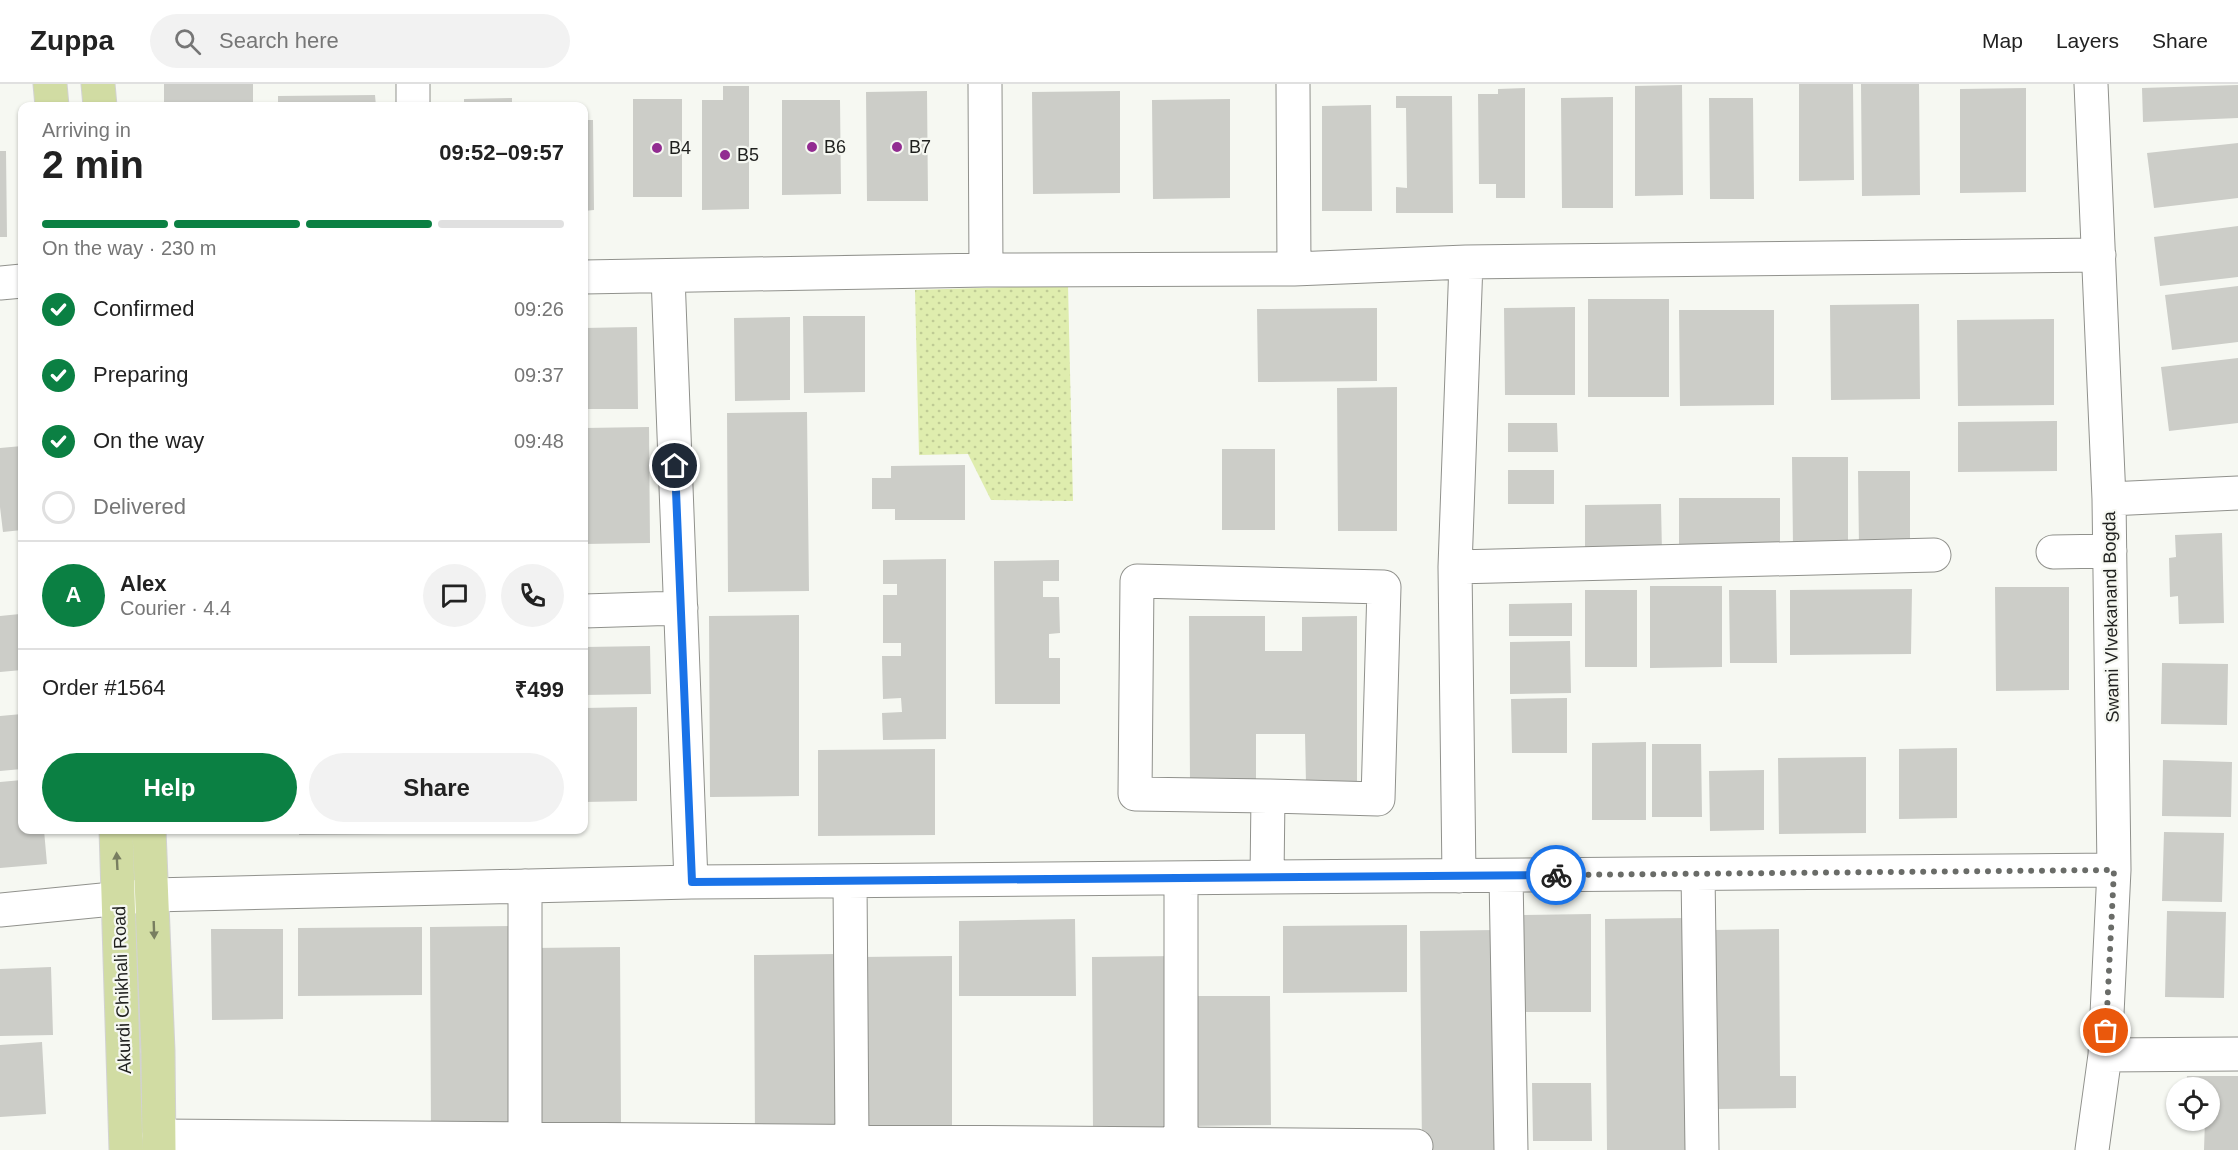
<!DOCTYPE html>
<html lang="en">
<head>
<meta charset="utf-8">
<style>
	body { margin:0; font-family:Arial,sans-serif; background:#f2f2f2; color:#222; height:100vh; display:flex; flex-direction:column; font-size:22px; white-space:nowrap }
	* { box-sizing:border-box; margin:0 }
	p { font-size:20px; color:#767676 }
	.icon { flex:none; width:33px; height:33px; fill:none; stroke:currentColor; stroke-width:2; stroke-linecap:round; stroke-linejoin:round }
	.map { position:relative; flex:1; overflow:hidden }
	.panel { position:absolute; left:18px; top:18px; width:570px; height:732px; display:flex; flex-direction:column; background:#fff; border-radius:12px; box-shadow:0 2px 4px #0004 }
	.panel>* { flex:none }
	.buttons { position:absolute; left:2166px; top:993px; display:grid; gap:12px }
	.buttons a { display:grid; place-items:center; width:54px; height:54px; border-radius:50%; background:#fff; box-shadow:0 2px 4px #0004; font-size:30px }
	.pin { position:absolute; display:grid; place-items:center; width:51px; height:51px; color:#fff; margin:-26px; border:3px solid #fff; border-radius:50%; box-shadow:0 2px 6px #0007 }
	.courier { position:absolute; display:grid; place-items:center; width:60px; height:60px; margin:-30px; border:4px solid #1a73e8; border-radius:50%; background:#fff; color:#222; box-shadow:0 2px 8px #0007 }
	.overview em { font-style:normal; font-weight:600 }
	.overview div { display:flex; flex-direction:column-reverse }
	.overview { display:flex; align-items:center; justify-content:space-between; height:102px; padding:0 24px }
	h1 { font-size:39px; font-weight:600; line-height:45px }
	.bar { display:grid; grid-template-columns:repeat(4,1fr); gap:9px 6px; align-content:center; height:72px; padding:0 24px }
	.bar i { height:8px; border-radius:4px; background:#e0e0e0 }
	.bar .current { background:#0b8043 }
	.bar p { grid-column:span 4 }
	.line { display:flex; align-items:center; gap:15px; padding:0 24px; border-top:2px solid #e0e0e0 }
	.line div { flex:1 }
	.round { display:grid; place-items:center; flex:none; width:63px; height:63px; border-radius:32px; background:#f2f2f2 }
	ol { padding:0 24px; list-style:none }
	li { display:flex; align-items:center; gap:18px; height:66px }
	li p { margin-inline-start:auto }
	li .icon { padding:6px; border-radius:50%; background:#0b8043; color:#fff; stroke-width:4 }
	li:last-child { color:#767676 }
	li i { width:33px; height:33px; border:3px solid #e0e0e0; border-radius:50% }
	.action { display:flex; gap:12px; margin-top:auto; padding:12px 24px }
	.action a { flex:1; height:69px; border-radius:36px; background:#0b8043; color:#fff; font-size:24px; font-weight:600; line-height:69px; text-align:center }
	.action a+a { background:#f2f2f2; color:#222 }
	header { display:flex; align-items:center; gap:36px; box-sizing:border-box; height:84px; padding:0 30px; background:#fff; border-bottom:2px solid #e0e0e0 }
	header strong { font-size:28px }
	nav { display:flex; gap:33px; margin-inline-start:auto; font-size:21px }
	.search { width:420px; height:54px; background:#f2f2f2; display:flex; align-items:center; gap:15px; box-sizing:border-box; padding:0 21px; border-radius:33px; color:#767676; font-size:22px }
	.map>svg:first-child { display:block }
	.grass { fill:url(#grass-dots) }
	.building { fill:#cccdc8 }
	.lines { fill:none; stroke-linecap:round; stroke-linejoin:round }
	.minor-casing { stroke:#90918c; stroke-width:35 }
	.major-casing { stroke:#d2d2d2; stroke-width:35 }
	.minor { stroke:#fff; stroke-width:33 }
	.major { stroke:#d1dca3; stroke-width:33 }
	.oneway { fill:#787e60 }
	.done { stroke:#6a6c68; stroke-width:6; stroke-dasharray:0 10.8 }
	.route { stroke:#1a73e8; stroke-width:8 }
	.poi-dot { fill:#922c91; stroke:#f6f8f2; stroke-width:2 }
	.labels { text-anchor:middle; stroke-width:4.5; stroke-linejoin:round; paint-order:stroke }
	.poi-label { font-size:18px; fill:#1f201e; stroke:#f6f8f2; text-anchor:start }
	.street-label { font-size:18px; fill:#1f201e; stroke:#f6f8f2 }
</style>
</head>
<body>
<header>
<strong>Zuppa</strong>
<div class="search"><svg class="icon" aria-label="search" viewBox="0 0 24 24"><circle cx="10" cy="10" r="6"/><path d="M15 15l6 6"/></svg>Search here</div>
<nav><a>Map</a><a>Layers</a><a>Share</a></nav>
</header>
<div class="map">
<svg width="2238" height="1066" viewBox="0 0 2238 1066">
	<defs>
		<pattern id="grass-dots" width="8" height="8" patternUnits="userSpaceOnUse" patternTransform="scale(1.5)"><rect width="8" height="8" fill="#dfedae"/><path d="M2 2h.1M6 6h.1" fill="none" stroke="#bfcb95" stroke-width="1.8" stroke-linecap="round"/></pattern>
	</defs>
	<rect width="100%" height="100%" fill="#f6f8f2"/>
	<path class="grass" d="M1068,201L1073,417L991,416L968,370L919,371L915,206Z"/>
	<path class="building" d="M164,0H253V22H164Z
		M1799,0H1853L1854,96L1799,97Z
		M1861,0H1919L1920,111L1862,112Z
		M1682,1L1683,111L1635,112V2Z
		M2238,1V34L2143,38L2142,4Z
		M723,2H749V125L702,126V16H723Z
		M1525,4V114H1496V100H1479L1478,10H1498V5Z
		M2026,4V108L1960,109V5Z
		M927,7L928,117H867L866,8Z
		M1120,7V109L1033,110L1032,8Z
		M375,11L376,22H278V12Z
		M1396,12H1452L1453,129H1396V103L1407,104L1406,24H1396Z
		M1613,13V124H1562L1561,14Z
		M512,14V22H464V15Z
		M1709,14H1753L1754,115H1710Z
		M633,15H682V113H633Z
		M1230,15V114L1153,115L1152,16Z
		M782,16H840L841,110L782,111Z
		M1371,21L1372,127H1322V22Z
		M584,36H593L594,126L584,127Z
		M2238,59V114L2154,124L2147,69Z
		M0,67H6L7,153H0Z
		M2238,142V193L2160,202L2154,153Z
		M2238,202V258L2172,266L2165,211Z
		M1588,215H1669V313H1588Z
		M1919,220L1920,315L1831,316L1830,221Z
		M1575,223V311H1505L1504,224Z
		M1377,224V297L1258,298L1257,225Z
		M1679,226H1774V321L1680,322Z
		M803,232H865V308L804,309Z
		M790,233V316L735,317L734,234Z
		M2054,235V321L1958,322L1957,236Z
		M637,243L638,325H584V244Z
		M2238,274V339L2169,347L2161,283Z
		M1397,303V447H1338L1337,304Z
		M807,328L809,507L728,508L727,329Z
		M2057,337V387L1958,388V338Z
		M1508,339H1557L1558,368H1508Z
		M649,343L650,459L584,460V344Z
		M22,362V446L3,448L0,423V364Z
		M1222,365H1275V446H1222Z
		M1792,373H1848V462L1793,463Z
		M965,381V436H895V425H872V394H891V382Z
		M1508,386H1554V420H1508Z
		M1858,387H1910V464H1859Z
		M1679,414H1780V470L1679,471Z
		M1661,420L1662,470H1585V421Z
		M2222,449L2224,539L2179,540L2178,512L2170,513L2169,474L2176,473L2175,451Z
		M946,475V655L883,656L882,629L902,628L901,614L883,615L882,572H901V559H883V511H897V500H883V476Z
		M1059,476V497H1043V513H1059L1060,549L1049,550V574H1060V620H995L994,477Z
		M1650,502H1722V583L1650,584Z
		M1995,503H2069V606L1996,607Z
		M1912,505L1911,570L1790,571V506Z
		M1585,506H1637V583H1585Z
		M1729,506H1776L1777,579H1730Z
		M1572,519V552H1509V520Z
		M20,530L22,586L0,588V532Z
		M799,531V712L710,713L709,532Z
		M1189,532H1265V567H1302V533L1357,532V700H1306L1305,650H1256V700H1190Z
		M1570,557L1571,609L1510,610V558Z
		M650,562L651,610L584,611V563Z
		M2162,579L2228,580L2227,641L2161,640Z
		M1567,614V669H1512L1511,615Z
		M637,623V717L584,718V624Z
		M22,630V685L0,687V632Z
		M1646,658V736H1592V659Z
		M1652,660H1701L1702,733H1652Z
		M1957,664V734L1899,735V665Z
		M935,665V751L818,752V666Z
		M1866,673V749L1779,750L1778,674Z
		M2163,676L2232,678L2231,733L2162,732Z
		M1764,686V746L1710,747L1709,687Z
		M22,696V746H44L47,780L0,784V698Z
		M299,746H390V750L299,751Z
		M398,746H505V749L398,750Z
		M2164,748L2224,749L2222,818L2162,817Z
		M2167,827L2226,828L2224,914L2165,913Z
		M1591,830V928H1524V831Z
		M1686,834L1688,1066H1607L1605,835Z
		M1075,835L1076,912H959V837Z
		M1407,841V908L1283,909V842Z
		M513,842L515,1047L431,1048L430,843Z
		M422,843V911L298,912V844Z
		M211,845H283V935L212,936Z
		M1779,845L1780,992H1796V1024L1714,1025L1713,846Z
		M1496,846L1497,1066H1422L1420,847Z
		M620,863L621,1039L533,1040L532,864Z
		M837,870L838,1054H755L754,871Z
		M952,872V1047H859V873Z
		M1176,872V1046L1093,1047L1092,873Z
		M51,883L53,951L0,952V885Z
		M1186,912H1270L1271,1041L1187,1042Z
		M42,958L46,1030L0,1033V961Z
		M2187,992H2238V1066H2204L2205,1036H2210V1004H2186Z
		M1532,999H1591L1592,1057H1533Z"/>
	<g class="lines">
		<defs>
			<path id="minor" d="M413,0V22
				M985,0L986,186
				M1293,0L1294,185
				M2091,0L2109,415L2114,786L2105,971L2092,1066
				M668,192L691,798
				M584,193L986,186L1294,185L1466,178L2099,171
				M0,199L22,197
				M2109,415L2238,409
				M2053,468L2110,467
				M1455,483L1934,471
				M584,527L681,524
				M1698,790L1702,1066
				M1459,792L1455,483L1466,178
				M1506,792L1511,1066
				M1267,793L1268,712L1378,715L1384,503L1137,497L1135,710L1268,712
				M850,797L852,1058
				M525,802V1055
				M0,826L153,811L691,798L2114,786
				M2105,971L2238,970
				M159,1052L1416,1062
				M1181,1060V794"/>
			<path id="major" d="M50,0L52,22
				M98,0L100,22
				M116,746L126,1066
				M149,746L158,967L159,1066"/>
		</defs>
		<use href="#minor" class="minor-casing"/>
		<use href="#major" class="major-casing"/>
		<use href="#minor" class="minor"/>
		<use href="#major" class="major"/>
	</g>
	<defs><path id="oneway-solid" d="M-6-.8H1V-3.2L6.5 0L1 3.2V.8H-6Z" transform="scale(1.5)"/></defs>
	<g class="oneway">
		<use href="#oneway-solid" transform="translate(117 777) rotate(-93)"/>
		<use href="#oneway-solid" transform="translate(154 846) rotate(88)"/>
	</g>
	<g class="lines">
		<path class="done" d="M1556,791L2114,786L2106,947"/>
		<path class="route" d="M675,382L692,798L1556,791"/>
	</g>
	<g class="poi-dot">
		<circle cx="812" cy="63" r="6"/>
		<circle cx="897" cy="63" r="6"/>
		<circle cx="657" cy="64" r="6"/>
		<circle cx="725" cy="71" r="6"/>
	</g>
	<g class="labels">
		<g class="poi-label">
			<text x="824" y="69">B6</text>
			<text x="909" y="69">B7</text>
			<text x="669" y="70">B4</text>
			<text x="737" y="77">B5</text>
		</g>
		<g class="street-label">
			<text transform="translate(2111 533) rotate(-91)" y="6">Swami VIvekanand Bogda</text>
			<text transform="translate(122 906) rotate(-92)" y="6">Akurdi Chikhali Road</text>
		</g>
	</g>
</svg>
<div class="buttons">
<a><svg class="icon" aria-label="locate" viewBox="0 0 24 24"><circle cx="12" cy="12" r="6"/><path d="M12 2v4M12 18v4M2 12h4M18 12h4"/></svg></a>
</div>
<div class="pin" style="left:2106px;top:947px;background:#ea580c"><svg class="icon" aria-label="bag" viewBox="0 0 24 24"><path d="M5 8h14l-1 12H6zM9 8a3 3 0 0 1 6 0"/></svg></div>
<div class="pin" style="left:675px;top:382px;background:#1f2937"><svg class="icon" aria-label="home" viewBox="0 0 24 24"><path d="M3 11l9-7 9 7M6 9v11h12V9"/></svg></div>
<div class="courier" style="left:1556px;top:791px"><svg class="icon" aria-label="bike" viewBox="0 0 24 24"><circle cx="6" cy="16" r="4"/><circle cx="18" cy="16" r="4"/><path d="M6 16l4-8h5l3 8M10 8l3 8H6M13 5h3"/></svg></div>
<section class="panel">
<div class="overview"><div><h1>2 min</h1><p>Arriving in</p></div><em>09:52–09:57</em></div>
<div class="bar"><i class="current"></i><i class="current"></i><i class="current"></i><i></i><p>On the way · 230 m</p></div>
<ol>
<li><svg class="icon" aria-label="check" viewBox="0 0 24 24"><path d="M5 12l5 5 9-10"/></svg>Confirmed<p>09:26</p></li>
<li><svg class="icon" aria-label="check" viewBox="0 0 24 24"><path d="M5 12l5 5 9-10"/></svg>Preparing<p>09:37</p></li>
<li><svg class="icon" aria-label="check" viewBox="0 0 24 24"><path d="M5 12l5 5 9-10"/></svg>On the way<p>09:48</p></li>
<li><i></i>Delivered</li>
</ol>
<div class="line" style="height:108px"><b class="round" style="background:#0b8043;color:#fff">A</b><div><b>Alex</b><p>Courier · 4.4</p></div><a class="round"><svg class="icon" aria-label="chat" viewBox="0 0 24 24"><path d="M4 5h16v11H9l-5 4z"/></svg></a><a class="round"><svg class="icon" aria-label="phone" viewBox="0 0 24 24"><path d="M5 4h4l2 5-3 2q2 4 5 5l2-3 5 2v4C11 20 4 13 5 4z"/></svg></a></div>
<div class="line" style="height:78px"><div>Order #1564</div><b>₹499</b></div>
<div class="action"><a>Help</a><a>Share</a></div>
</section>
</div>
</body>
</html>
